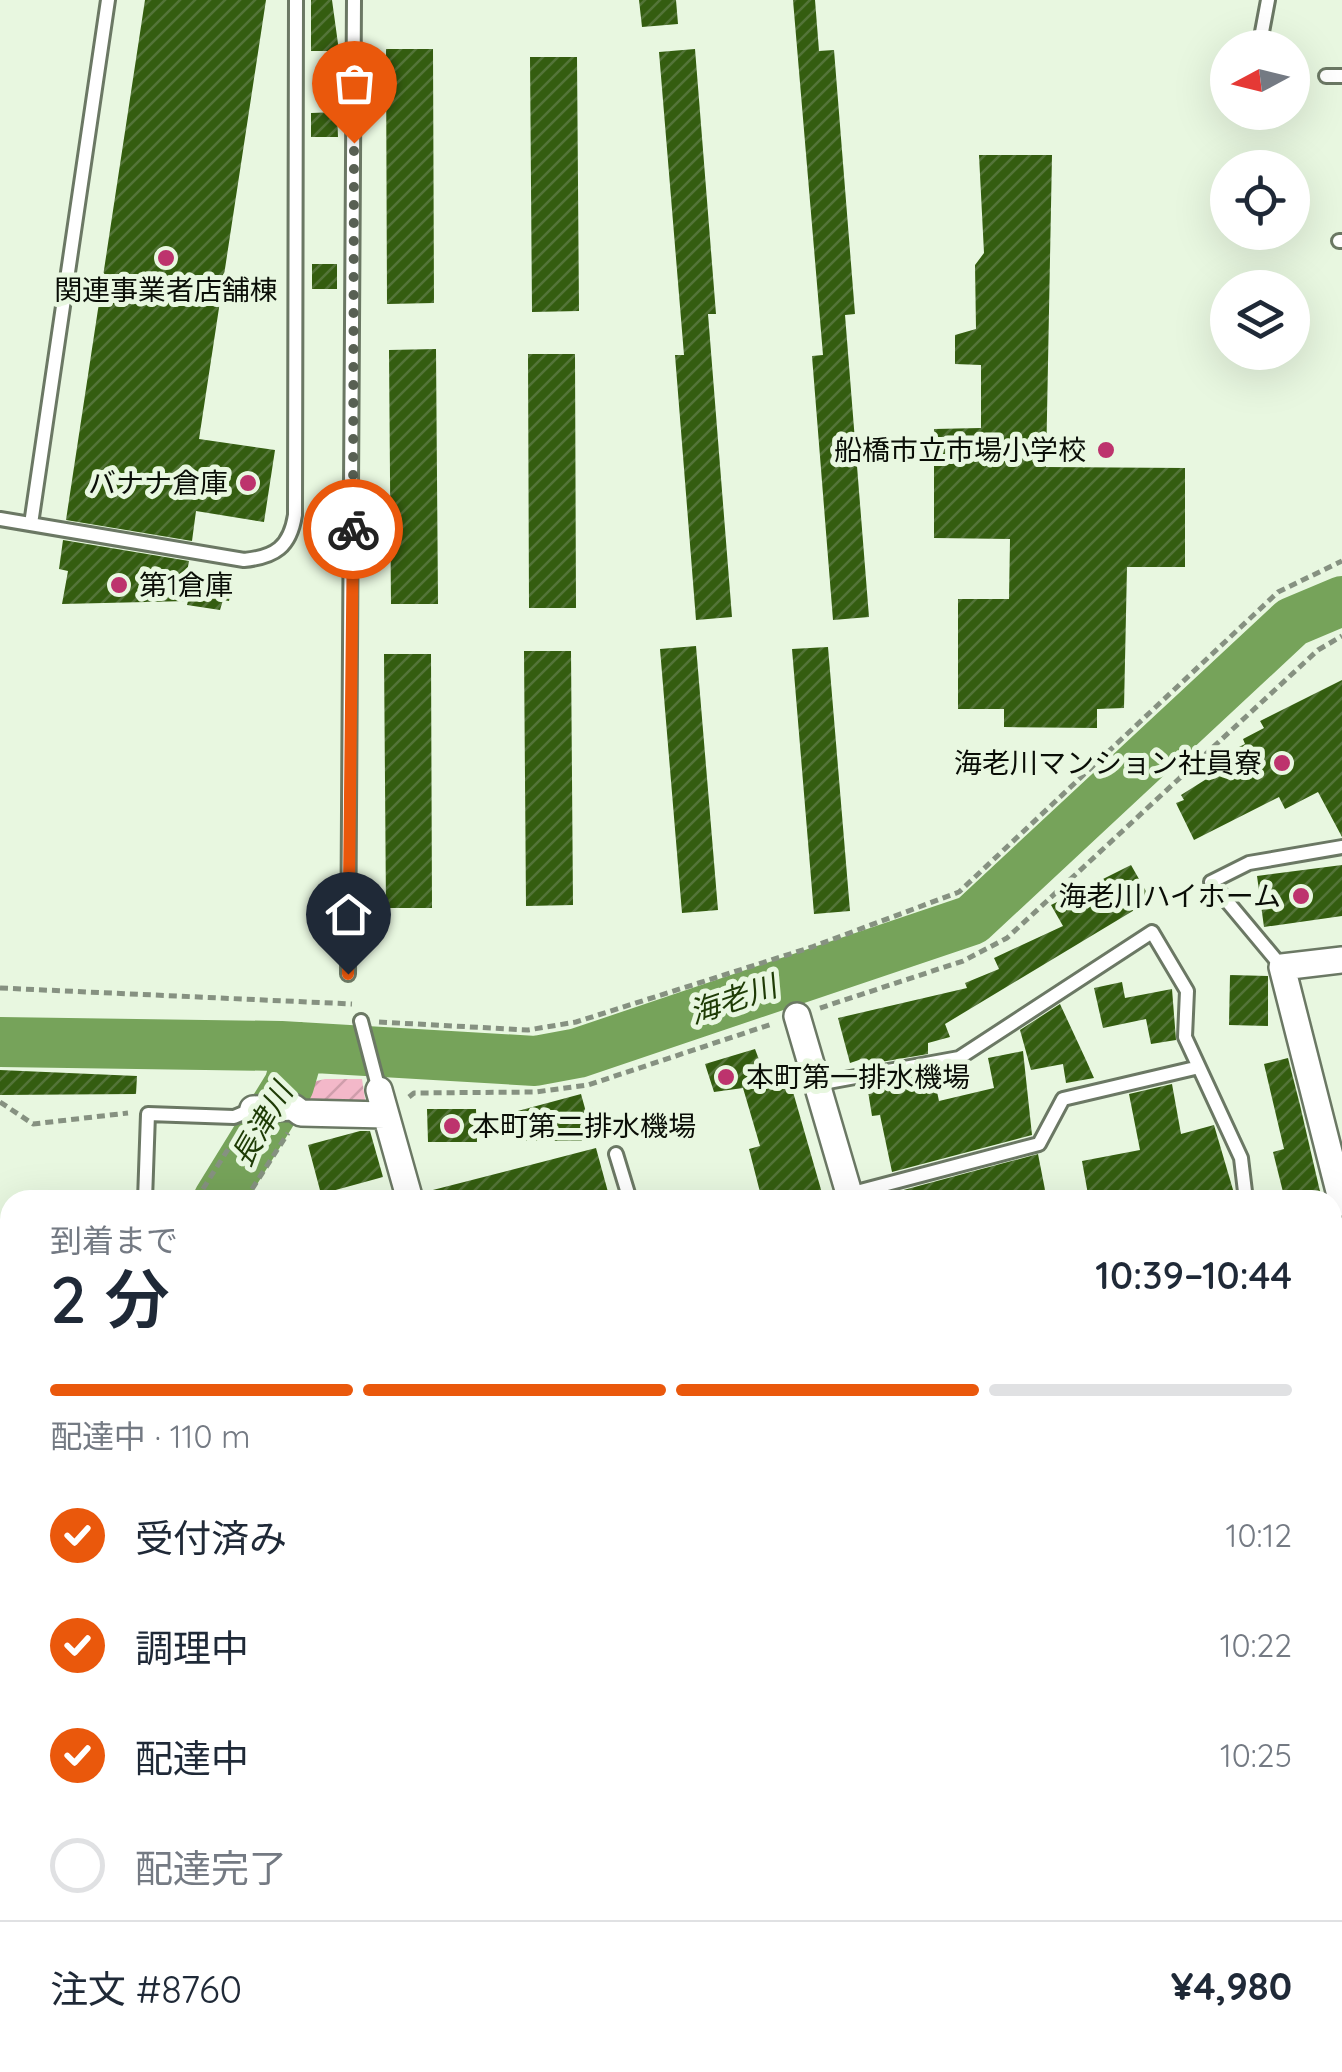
<!DOCTYPE html>
<html lang="ja">
<head>
<meta charset="utf-8">
<style>
	body { margin:0; font-family:Quicksand,"Noto Sans JP",sans-serif; background:#f6f6f7; color:#1f2937; height:100vh; display:flex; flex-direction:column; font-size:38px; white-space:nowrap }
	* { box-sizing:border-box; margin:0 }
	p { font-size:32px; color:#747a83 }
	.icon { flex:none; width:55px; height:55px; fill:none; stroke:currentColor; stroke-width:2; stroke-linecap:round; stroke-linejoin:round }
	.map { position:relative; flex:1; overflow:hidden }
	.side { position:absolute; left:0px; top:1190px; width:1342px; height:882px; display:flex; flex-direction:column; background:#fff; border-radius:30px 30px 0 0; box-shadow:0 10px 40px #0002 }
	.side>* { flex:none }
	.needle { width:65px; rotate:263deg }
	.controls { position:absolute; left:1210px; top:30px; display:grid; gap:20px }
	.controls a { display:grid; place-items:center; width:100px; height:100px; border-radius:50%; background:#fff; box-shadow:0 10px 40px #0002; font-size:50px }
	.pin { position:absolute; display:grid; place-items:center; width:85px; height:85px; color:#fff; margin:-102px -42px; border-radius:50% 50% 50% 0; rotate:-45deg; box-shadow:0 0 10px #0007 }
	.pin .icon { rotate:45deg }
	.courier { position:absolute; display:grid; place-items:center; width:100px; height:100px; margin:-50px; border:8px solid #ea580c; border-radius:50%; background:#fff; color:#222; box-shadow:0 2px 12px #0007 }
	.summary em { font-style:normal; font-weight:600 }
	.summary div { display:flex; flex-direction:column-reverse }
	.summary { display:flex; align-items:center; justify-content:space-between; height:170px; padding:0 50px }
	h1 { font-size:65px; font-weight:600; line-height:75px }
	.bar { display:grid; grid-template-columns:repeat(4,1fr); gap:15px 10px; align-content:center; height:120px; padding:0 50px }
	.bar i { height:12px; border-radius:8px; background:#e0e1e3 }
	.bar .on { background:#ea580c }
	.bar p { grid-column:span 4 }
	.line { display:flex; align-items:center; gap:25px; padding:0 50px; border-top:2px solid #e0e1e3 }
	.line div { flex:1 }
	ol { padding:0 50px; list-style:none }
	li { display:flex; align-items:center; gap:30px; height:110px }
	li p { margin-inline-start:auto }
	li .icon { padding:10px; border-radius:50%; background:#ea580c; color:#fff; stroke-width:4 }
	li:last-child { color:#747a83 }
	li i { width:55px; height:55px; border:5px solid #e0e1e3; border-radius:50% }
	.map>svg:first-child { display:block }
	.park { fill:url(#park-dots) }
	.garden { fill:url(#garden-furrows) }
	.lines { fill:none; stroke-linecap:round; stroke-linejoin:round }
	.river { stroke:#76a35a; stroke-width:50 }
	.building { fill:url(#building-hatch) }
	.service-casing { stroke:#6b7864; stroke-width:18 }
	.minor-casing { stroke:#6b7864; stroke-width:30 }
	.tertiary-casing { stroke:#6b7864; stroke-width:38 }
	.path { stroke:#869181; stroke-width:5; stroke-dasharray:8 5; stroke-linecap:butt }
	.service { stroke:#fff; stroke-width:12 }
	.minor { stroke:#fff; stroke-width:25 }
	.tertiary { stroke:#fff; stroke-width:32 }
	.done { stroke:#586053; stroke-width:10; stroke-dasharray:0 18 }
	.route { stroke:#ea580c; stroke-width:12 }
	.poi-dot { fill:#bd336d; stroke:#e8f7e0; stroke-width:4 }
	.labels { text-anchor:middle; stroke-width:10; stroke-linejoin:round; paint-order:stroke }
	.poi-label { font-size:28px; fill:#0a0e07; stroke:#e8f7e0; text-anchor:end }
	.water-label { font-size:30px; font-style:italic; fill:#1e3b05; stroke:#e8f7e0 }
</style>
</head>
<body>
<div class="map">
<svg width="1342" height="2072" viewBox="0 0 1342 2072">
	<defs>
		<pattern id="park-dots" width="8" height="8" patternUnits="userSpaceOnUse" patternTransform="scale(2.5)"><rect width="8" height="8" fill="#f3b8c9"/><path d="M2 2h.1M6 6h.1" fill="none" stroke="#cf9dab" stroke-width="1.8" stroke-linecap="round"/></pattern>
		<pattern id="garden-furrows" width="10" height="10" patternUnits="userSpaceOnUse" patternTransform="scale(2.5)"><rect width="10" height="10" fill="#f3b8c9"/><path d="M-1 1l2-2M0 10L10 0M9 11l2-2" fill="none" stroke="#cf9dab"/></pattern>
		<pattern id="building-hatch" width="6" height="6" patternUnits="userSpaceOnUse" patternTransform="scale(2.5)"><rect width="6" height="6" fill="#345d10"/><path d="M-1 1l2-2M0 6l6-6M5 7l2-2" fill="none" stroke="#547439"/></pattern>
	</defs>
	<rect width="100%" height="100%" fill="#e8f7e0"/>
	<path class="park" d="M25,2063H188L191,2072H28Z"/>
	<path class="garden" d="M325,1079H362L366,1106H317L302,1094L308,1083Z"/>
	<g class="lines">
		<path class="river" d="M0,1042L281,1046L535,1061L578,1053L972,920L1292,622L1342,601
			M218,1200L289,1085L300,1047
			M0,1549L10,1533"/>
	</g>
	<path class="building" d="M145,0H266L199,439L275,450L264,522L196,511L192,541L66,520Z
		M311,0H332L339,51H311Z
		M639,0H676L678,24L642,27Z
		M793,0H815L819,51L834,50L855,314L845,315L869,617L833,620L812,356L823,355Z
		M386,49H433L434,303L387,304Z
		M695,49L716,314H708L732,617L696,620L675,355H684L659,52Z
		M530,57H577L579,311L532,312Z
		M337,112L338,137H311V113Z
		M979,155H1052L1046,467L1185,468V567H1127L1124,708L1097,709V728L1004,727V709H958V599H1009L1010,539L934,538V429L981,428V365L955,364V335L976,329L975,265L984,253Z
		M312,264H337V289H312Z
		M436,349L438,604H391L389,350Z
		M528,354H575L576,608H529Z
		M63,540L189,561L187,572L233,580L229,601L223,600L220,610L187,605L188,601L62,604L68,571L59,569Z
		M696,646L718,910L682,913L660,649Z
		M828,647L850,911L814,914L792,649Z
		M524,651H571L573,905L526,906Z
		M384,654H431L432,908H386Z
		M1342,680V837L1318,792L1285,809L1279,797L1194,840L1176,803L1184,800L1181,795L1216,773L1213,767L1232,758L1229,752L1245,744L1243,739L1264,728L1260,721Z
		M1131,865L1151,900L945,1024L950,1037L928,1043V1054L863,1065L862,1059L850,1063L838,1018L967,988L965,983L999,969L994,958L1063,926L1051,905Z
		M1342,865V916L1264,927L1257,876Z
		M1230,975L1268,976V1026L1229,1025Z
		M1122,982L1125,998L1172,989L1176,1040L1151,1044L1146,1019L1103,1028L1094,988Z
		M1060,1004L1086,1060L1094,1078L1066,1083L1063,1064L1031,1070L1020,1030Z
		M755,1049L766,1078L787,1071L822,1193L797,1200H762L749,1149L760,1146L743,1088L714,1092L705,1064Z
		M1023,1051L1032,1135L892,1172L880,1115L872,1116L867,1085L933,1073L939,1101L994,1088L988,1058Z
		M1288,1058L1300,1105L1322,1200H1285L1273,1152L1284,1149L1264,1064Z
		M0,1070L137,1076L136,1094L0,1095Z
		M1172,1084L1181,1134L1214,1125L1236,1200H1089L1082,1161L1140,1150L1129,1094Z
		M581,1094L594,1141H522L514,1112Z
		M427,1109H476L477,1142H428Z
		M360,1131H370L383,1177L321,1194L308,1145Z
		M596,1148L608,1192L578,1200H426L425,1192Z
		M1038,1154L1047,1200H897L896,1192Z"/>
	<g class="lines">
		<defs>
			<path id="service" d="M1262,32L1268,0
				M1326,76H1342
				M1339,241H1342
				M0,519L244,560C275,557 290,547 295,515L296,0
				M31,524L108,0
				M1282,967L1211,882L1249,863L1342,847
				M348,974L354,0
				M361,1021L379,1090
				M817,1084L959,1058L1152,932L1187,991L1185,1037L1241,1158L1246,1200
				M616,1154L630,1200
				M849,1194L1039,1144L1063,1099L1195,1068
				M145,1200L148,1114L234,1117L253,1109
				M0,1407L10,1418"/>
			<path id="minor" d="M1342,960L1282,967L1342,1203
				M797,1016L851,1200
				M379,1090L410,1200
				M253,1109L293,1107L301,1113L385,1115
				M1332,1775L1342,1810
				M0,1796L10,1793
				M0,1819L10,1817
				M1332,1949L1342,1942
				M0,2008L10,2043
				M16,2062L18,2072
				M447,2062L450,2072
				M670,2062L673,2072
				M880,2062L883,2072
				M1303,2062L1305,2072
				M1000,2072L1032,2062"/>
			<path id="tertiary" d="M1332,1448L1342,1446
				M230,2062L233,2072"/>
		</defs>
		<use href="#service" class="service-casing"/>
		<use href="#minor" class="minor-casing"/>
		<use href="#tertiary" class="tertiary-casing"/>
		<path class="path" d="M0,988L352,1004
			M820,1008L963,961L1007,938L1318,650L1342,636
			M379,1022L528,1030L576,1022L812,947L959,892L1278,592L1342,561
			M409,1097L414,1093L535,1092L588,1085L772,1024
			M0,1102L33,1124L128,1113
			M196,1200L237,1135
			M245,1200L288,1133
			M0,1517L10,1501
			M0,1585L10,1569"/>
		<use href="#service" class="service"/>
		<use href="#minor" class="minor"/>
		<use href="#tertiary" class="tertiary"/>
	</g>
	<g class="lines">
		<path class="done" d="M353,529L354,143"/>
		<path class="route" d="M348,974L353,529"/>
	</g>
	<g class="poi-dot">
		<circle cx="166" cy="258" r="10"/>
		<circle cx="1106" cy="450" r="10"/>
		<circle cx="248" cy="483" r="10"/>
		<circle cx="119" cy="585" r="10"/>
		<circle cx="1282" cy="763" r="10"/>
		<circle cx="1301" cy="896" r="10"/>
		<circle cx="726" cy="1077" r="10"/>
		<circle cx="452" cy="1126" r="10"/>
	</g>
	<g class="labels">
		<g class="poi-label">
			<text x="166" y="300" text-anchor="middle">関連事業者店舗棟</text>
			<text x="1086" y="460">船橋市立市場小学校</text>
			<text x="228" y="493">バナナ倉庫</text>
			<text x="139" y="595" text-anchor="start">第1倉庫</text>
			<text x="1262" y="773">海老川マンション社員寮</text>
			<text x="1281" y="906">海老川ハイホーム</text>
			<text x="746" y="1087" text-anchor="start">本町第一排水機場</text>
			<text x="472" y="1136" text-anchor="start">本町第二排水機場</text>
		</g>
		<g class="water-label">
			<text transform="translate(733 1000) rotate(-19)" y="10">海老川</text>
			<text transform="translate(262 1125) rotate(-60)" y="10">長津川</text>
		</g>
	</g>
</svg>
<div class="controls">
<a><svg class="needle" viewBox="-14 -14 28 28"><path d="M0-13l5 13h-10z" fill="#e53935"/><path d="M0 13l5-13h-10z" fill="#747a83"/></svg></a>
<a><svg class="icon" aria-label="locate" viewBox="0 0 24 24"><circle cx="12" cy="12" r="6"/><path d="M12 2v4M12 18v4M2 12h4M18 12h4"/></svg></a>
<a><svg class="icon" aria-label="layers" viewBox="0 0 24 24"><path d="M12 4l9 5-9 5-9-5zM3 14l9 5 9-5"/></svg></a>
</div>
<div class="pin" style="left:354px;top:143px;background:#ea580c"><svg class="icon" aria-label="bag" viewBox="0 0 24 24"><path d="M5 8h14l-1 12H6zM9 8a3 3 0 0 1 6 0"/></svg></div>
<div class="pin" style="left:348px;top:974px;background:#1f2937"><svg class="icon" aria-label="home" viewBox="0 0 24 24"><path d="M3 11l9-7 9 7M6 9v11h12V9"/></svg></div>
<div class="courier" style="left:353px;top:529px"><svg class="icon" aria-label="bike" viewBox="0 0 24 24"><circle cx="6" cy="16" r="4"/><circle cx="18" cy="16" r="4"/><path d="M6 16l4-8h5l3 8M10 8l3 8H6M13 5h3"/></svg></div>
<section class="side">
<div class="summary"><div><h1>2 分</h1><p>到着まで</p></div><em>10:39–10:44</em></div>
<div class="bar"><i class="on"></i><i class="on"></i><i class="on"></i><i></i><p>配達中 · 110 m</p></div>
<ol>
<li><svg class="icon" aria-label="check" viewBox="0 0 24 24"><path d="M5 12l5 5 9-10"/></svg>受付済み<p>10:12</p></li>
<li><svg class="icon" aria-label="check" viewBox="0 0 24 24"><path d="M5 12l5 5 9-10"/></svg>調理中<p>10:22</p></li>
<li><svg class="icon" aria-label="check" viewBox="0 0 24 24"><path d="M5 12l5 5 9-10"/></svg>配達中<p>10:25</p></li>
<li><i></i>配達完了</li>
</ol>
<div class="line" style="height:130px"><div>注文 #8760</div><b>¥4,980</b></div>
</section>
</div>
</body>
</html>
